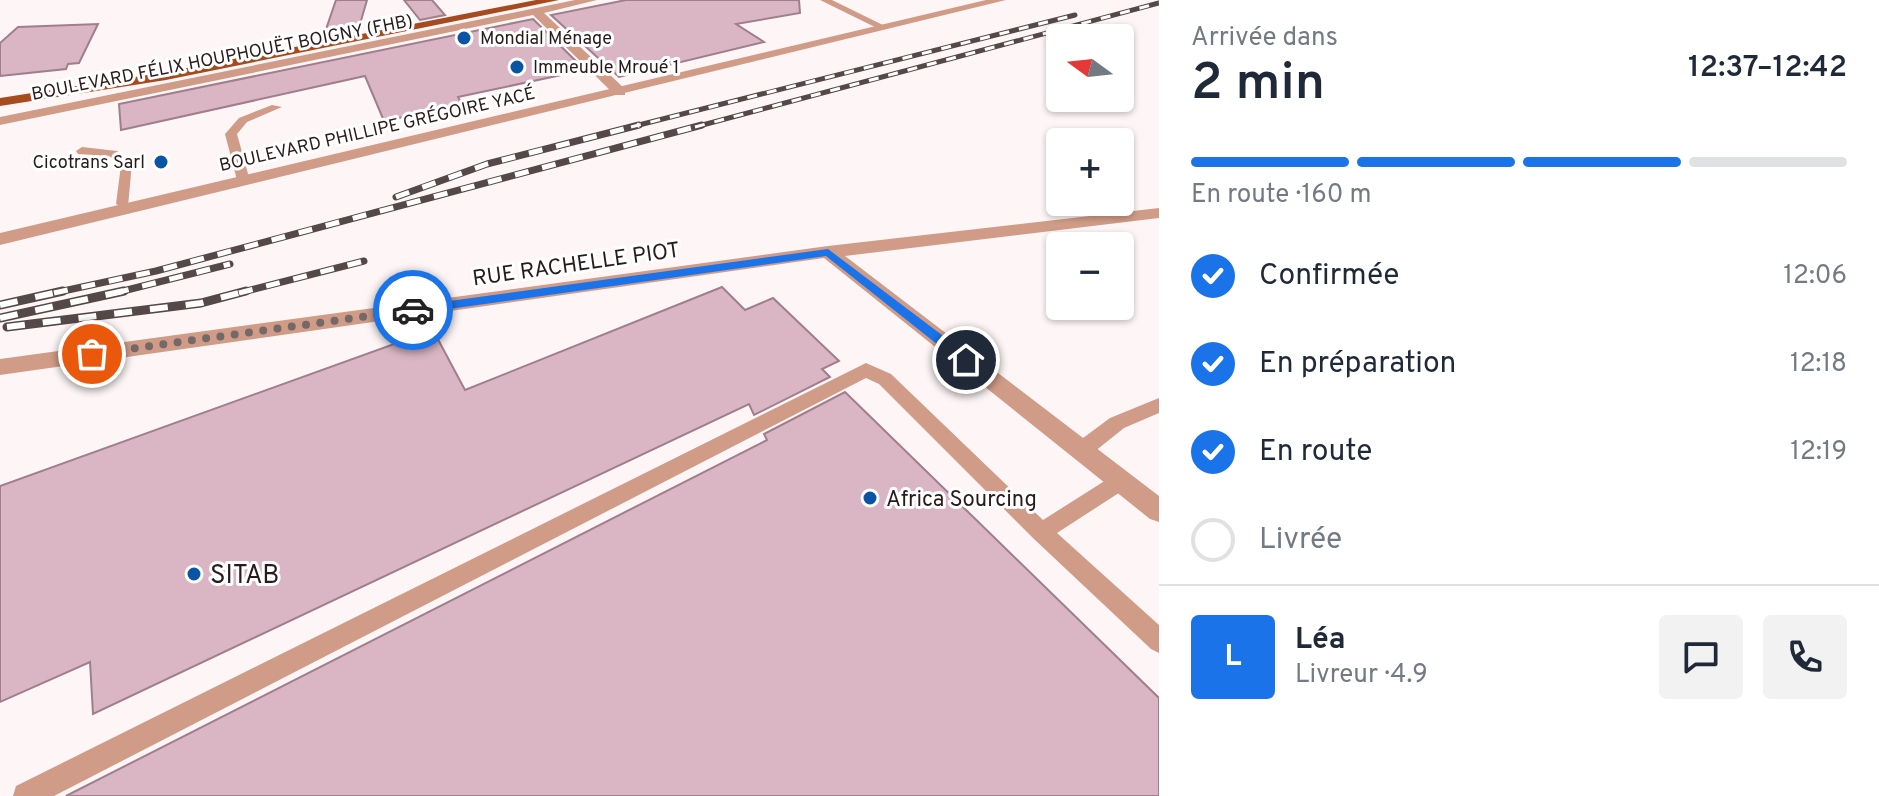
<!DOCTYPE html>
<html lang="fr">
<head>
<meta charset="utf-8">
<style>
	body { margin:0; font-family:Overpass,sans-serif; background:#f2f2f3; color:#1f2937; height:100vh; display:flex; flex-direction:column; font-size:30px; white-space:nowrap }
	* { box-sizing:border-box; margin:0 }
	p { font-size:26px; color:#747a83 }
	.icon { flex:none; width:44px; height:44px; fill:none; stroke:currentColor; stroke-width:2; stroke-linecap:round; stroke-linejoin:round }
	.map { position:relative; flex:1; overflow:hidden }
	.sheet { display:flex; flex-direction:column; background:#fff; width:720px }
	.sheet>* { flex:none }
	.needle { width:52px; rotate:285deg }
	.controls { position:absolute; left:1046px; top:24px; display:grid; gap:16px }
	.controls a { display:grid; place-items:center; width:88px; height:88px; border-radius:8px; background:#fff; box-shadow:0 2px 6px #0004; font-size:40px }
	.pin { position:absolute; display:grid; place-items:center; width:68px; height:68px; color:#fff; margin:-34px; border:4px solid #fff; border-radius:50%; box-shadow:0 2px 8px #0007 }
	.courier { position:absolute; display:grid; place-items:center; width:80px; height:80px; margin:-40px; border:6px solid #1a73e8; border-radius:50%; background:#fff; color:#222; box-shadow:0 2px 10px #0007 }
	.headline em { font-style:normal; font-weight:600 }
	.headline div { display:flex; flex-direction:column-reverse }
	.headline { display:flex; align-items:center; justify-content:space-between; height:136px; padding:0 32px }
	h1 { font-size:52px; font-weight:600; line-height:60px }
	.bar { display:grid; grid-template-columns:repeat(4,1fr); gap:12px 8px; align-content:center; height:96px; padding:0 32px }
	.bar i { height:10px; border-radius:6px; background:#e0e1e3 }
	.bar .selected { background:#1a73e8 }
	.bar p { grid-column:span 4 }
	.line { display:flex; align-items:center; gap:20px; padding:0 32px; border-top:2px solid #e0e1e3 }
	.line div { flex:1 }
	.round { display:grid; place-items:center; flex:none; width:84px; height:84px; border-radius:8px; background:#f2f2f3 }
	ol { padding:0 32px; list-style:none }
	li { display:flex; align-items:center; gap:24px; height:88px }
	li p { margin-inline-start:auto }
	li .icon { padding:8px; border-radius:50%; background:#1a73e8; color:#fff; stroke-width:4 }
	li:last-child { color:#747a83 }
	li i { width:44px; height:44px; border:4px solid #e0e1e3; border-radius:50% }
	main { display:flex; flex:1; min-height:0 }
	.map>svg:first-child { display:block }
	.building { fill:#dab6c4; stroke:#a07e8b; stroke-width:2 }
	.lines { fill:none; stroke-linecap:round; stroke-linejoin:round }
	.service { fill:#d09c87; fill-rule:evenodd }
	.minor { fill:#d09c87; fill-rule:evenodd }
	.tertiary { fill:#d09c87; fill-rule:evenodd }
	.primary { fill:#a64a20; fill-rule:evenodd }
	.rail-far2-casing { stroke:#554848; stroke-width:5 }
	.rail-far1-casing { stroke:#554848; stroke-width:7 }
	.rail-casing { stroke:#554848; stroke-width:9 }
	.rail-far2 { stroke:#fff; stroke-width:3; stroke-dasharray:10; stroke-linecap:butt }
	.rail-far1 { stroke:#fff; stroke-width:5; stroke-dasharray:14; stroke-linecap:butt }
	.rail { stroke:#fff; stroke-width:6; stroke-dasharray:18; stroke-linecap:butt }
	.route { fill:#1a73e8 }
	.done { stroke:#746868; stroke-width:8; stroke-dasharray:0 14.4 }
	.poi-dot { fill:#0955a4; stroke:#fff; stroke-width:3 }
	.labels { text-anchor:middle; stroke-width:6; stroke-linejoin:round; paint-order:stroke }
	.far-poi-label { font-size:18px; fill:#291b1b; stroke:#fff; text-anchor:start }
	.far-street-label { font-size:18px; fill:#291b1b; stroke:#fff }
	.street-label { font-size:22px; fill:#291b1b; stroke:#fff }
	.poi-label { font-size:22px; fill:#291b1b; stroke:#fff; text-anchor:start }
	.near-poi-label { font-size:26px; fill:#291b1b; stroke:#fff; text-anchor:start }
</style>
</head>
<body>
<main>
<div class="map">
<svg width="1159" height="796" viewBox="0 0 1159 796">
	<rect width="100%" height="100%" fill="#fef6f6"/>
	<path class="building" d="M336,0H367L358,31L323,38Z
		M404,0H432L445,15L420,20Z
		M626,0H799L800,13L736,24L764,42L619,77L551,15Z
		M533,19L585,70L458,97L462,105L384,121L365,76L121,130L119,104Z
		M98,24L79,63L68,64L66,69L0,76V43L18,27Z
		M722,287L745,310L773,298L839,361L822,369L830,377L754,415L749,404L93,714L90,662L0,702V486L433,330L465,390Z
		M845,392L1159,698V796H66L767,440L764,434Z"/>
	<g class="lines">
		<path class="service" d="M820,0H832L889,28L881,30Z
			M272,105L282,107L247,122L237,134L250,181L238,184L225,134L239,118Z
			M82,147L117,151L132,162L128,207L123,208L116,204L121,165L109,156L78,154L76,151Z
			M866,363L891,374L1043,520L1114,475L1121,472L1128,475L1131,481L1128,487L1057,533L1159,625V653L1151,649L1034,539L879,384L866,378L54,796H13L16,786Z
			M1159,398V413L1124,428L1089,456L1082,458L1075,456L1072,450L1075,444L1110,418Z"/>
		<path class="minor" d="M575,0H597L544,13L625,89V95H615L533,15L0,125V117Z
			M1159,208V218L845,256L1159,496V522L1150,519L824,258L0,375V359L828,246Z"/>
		<path class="tertiary" d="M986,0H1006L0,245V233Z"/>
		<path class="primary" d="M536,0H559L166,80L0,106V98L166,72Z"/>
		<defs>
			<path id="rail-far2" d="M631,127L1075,15
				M695,127L1159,3"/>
			<path id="rail-far1" d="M396,197L487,164L639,125
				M54,293L156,271L702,125
				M115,293L230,264
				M239,293L364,261"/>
			<path id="rail" d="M0,305L63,291
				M0,318L124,291
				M7,327L201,303L246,291"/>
		</defs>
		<use href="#rail-far2" class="rail-far2-casing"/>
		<use href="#rail-far1" class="rail-far1-casing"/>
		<use href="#rail" class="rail-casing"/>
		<use href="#rail-far2" class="rail-far2"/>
		<use href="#rail-far1" class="rail-far1"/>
		<use href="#rail" class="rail"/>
	</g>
	<path class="route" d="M828,249L971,357V364H962L826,256L413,314L407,310L413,306Z"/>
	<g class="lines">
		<path class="done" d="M92,354L413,310"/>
	</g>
	<g class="poi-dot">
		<circle cx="464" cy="38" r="8"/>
		<circle cx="517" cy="67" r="8"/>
		<circle cx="161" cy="162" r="8"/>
		<circle cx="870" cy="498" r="8"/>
		<circle cx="194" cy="574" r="8"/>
	</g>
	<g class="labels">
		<g class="far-poi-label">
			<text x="480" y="44">Mondial Ménage</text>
			<text x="533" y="73">Immeuble Mroué 1</text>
			<text x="145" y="168" text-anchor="end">Cicotrans Sarl</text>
		</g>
		<g class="far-street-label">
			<text transform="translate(222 57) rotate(-11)" y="6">BOULEVARD FÉLIX HOUPHOUËT BOIGNY (FHB)</text>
			<text transform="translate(377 129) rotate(-13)" y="6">BOULEVARD PHILLIPE GRÉGOIRE YACÉ</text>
		</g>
		<g class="street-label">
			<text transform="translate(576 263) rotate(-8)" y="8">RUE RACHELLE PIOT</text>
		</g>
		<g class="poi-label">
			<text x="886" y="506">Africa Sourcing</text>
		</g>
		<g class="near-poi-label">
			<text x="210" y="583">SITAB</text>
		</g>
	</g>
</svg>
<div class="controls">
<a><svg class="needle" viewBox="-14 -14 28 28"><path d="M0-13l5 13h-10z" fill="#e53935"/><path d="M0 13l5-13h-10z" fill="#747a83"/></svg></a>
<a>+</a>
<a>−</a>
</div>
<div class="pin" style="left:92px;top:354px;background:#ea580c"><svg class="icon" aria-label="bag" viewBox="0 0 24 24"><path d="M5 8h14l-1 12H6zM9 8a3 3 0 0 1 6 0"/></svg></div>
<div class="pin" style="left:966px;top:360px;background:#1f2937"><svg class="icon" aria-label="home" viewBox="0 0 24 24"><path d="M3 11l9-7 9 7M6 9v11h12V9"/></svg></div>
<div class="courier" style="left:413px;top:310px"><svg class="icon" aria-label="car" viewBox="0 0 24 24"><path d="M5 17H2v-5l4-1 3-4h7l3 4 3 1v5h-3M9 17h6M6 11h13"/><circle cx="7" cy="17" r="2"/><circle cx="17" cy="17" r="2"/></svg></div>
</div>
<section class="sheet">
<div class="headline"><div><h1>2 min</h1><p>Arrivée dans</p></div><em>12:37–12:42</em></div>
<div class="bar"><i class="selected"></i><i class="selected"></i><i class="selected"></i><i></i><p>En route · 160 m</p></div>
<ol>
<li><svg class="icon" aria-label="check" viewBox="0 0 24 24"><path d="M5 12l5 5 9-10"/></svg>Confirmée<p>12:06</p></li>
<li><svg class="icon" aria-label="check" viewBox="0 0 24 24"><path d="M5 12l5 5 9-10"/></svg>En préparation<p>12:18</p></li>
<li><svg class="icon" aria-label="check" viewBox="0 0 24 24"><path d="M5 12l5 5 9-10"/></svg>En route<p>12:19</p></li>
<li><i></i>Livrée</li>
</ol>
<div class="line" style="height:144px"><b class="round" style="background:#1a73e8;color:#fff">L</b><div><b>Léa</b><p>Livreur · 4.9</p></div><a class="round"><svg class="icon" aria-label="chat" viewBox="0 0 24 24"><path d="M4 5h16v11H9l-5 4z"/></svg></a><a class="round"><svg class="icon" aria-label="phone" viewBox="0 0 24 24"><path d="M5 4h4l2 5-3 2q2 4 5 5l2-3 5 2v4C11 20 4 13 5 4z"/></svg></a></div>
</section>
</main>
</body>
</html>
